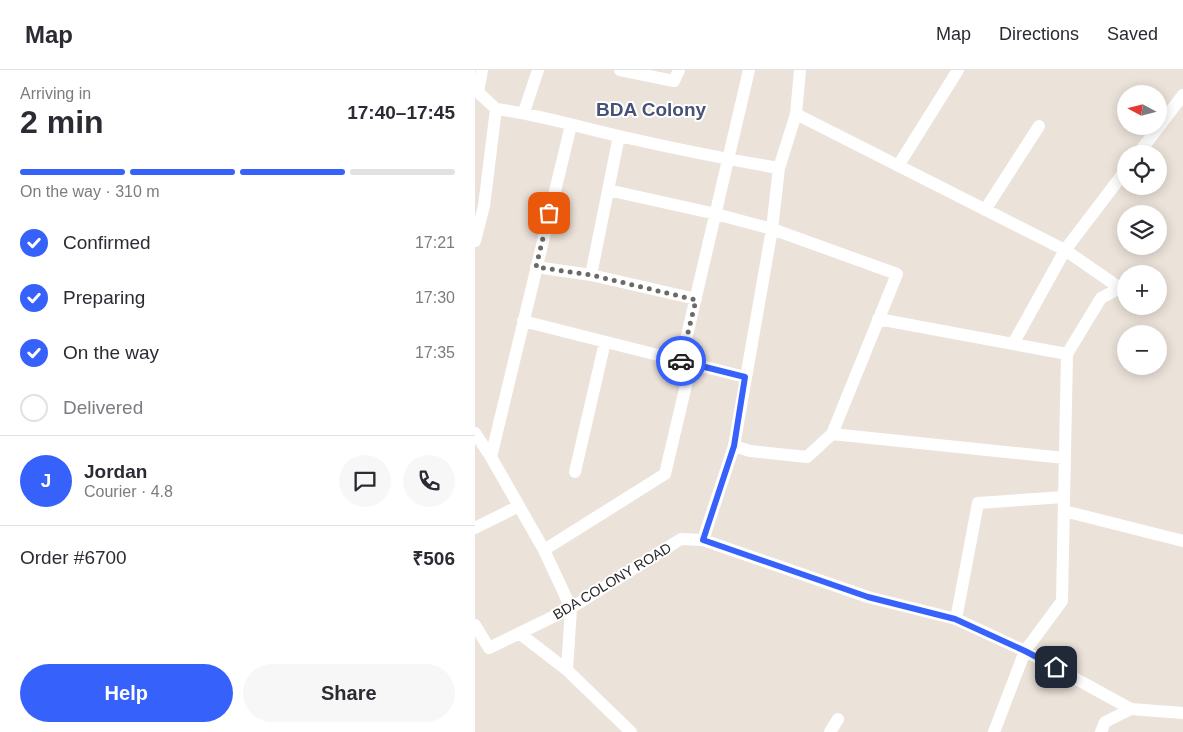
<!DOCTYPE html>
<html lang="en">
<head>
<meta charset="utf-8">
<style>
	body { margin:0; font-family:Arial,sans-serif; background:#f7f7f7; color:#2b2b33; height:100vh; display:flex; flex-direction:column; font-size:19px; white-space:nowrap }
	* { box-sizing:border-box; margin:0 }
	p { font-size:16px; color:#7c7c81 }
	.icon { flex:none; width:28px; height:28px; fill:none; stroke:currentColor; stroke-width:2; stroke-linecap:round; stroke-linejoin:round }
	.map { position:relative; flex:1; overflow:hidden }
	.sheet { display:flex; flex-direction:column; background:#fff; width:475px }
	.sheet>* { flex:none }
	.needle { width:32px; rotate:277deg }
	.buttons { position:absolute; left:642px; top:15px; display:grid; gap:10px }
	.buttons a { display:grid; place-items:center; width:50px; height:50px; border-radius:50%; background:#fff; box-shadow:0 2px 12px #0003; font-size:25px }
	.pin { position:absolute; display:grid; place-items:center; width:42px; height:42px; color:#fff; margin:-21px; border-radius:10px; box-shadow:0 2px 8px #0006 }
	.courier { position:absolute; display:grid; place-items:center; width:50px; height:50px; margin:-25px; border:4px solid #3661fb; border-radius:50%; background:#fff; color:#222; box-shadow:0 1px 6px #0007 }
	.headline em { font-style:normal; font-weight:600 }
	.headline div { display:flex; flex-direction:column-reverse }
	.headline { display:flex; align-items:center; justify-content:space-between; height:85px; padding:0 20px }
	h1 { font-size:32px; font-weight:600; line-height:38px }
	.bar { display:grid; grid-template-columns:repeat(4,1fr); gap:8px 5px; align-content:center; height:60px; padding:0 20px }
	.bar i { height:6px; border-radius:4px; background:#e1e1e2 }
	.bar .on { background:#3661fb }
	.bar p { grid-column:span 4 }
	.line { display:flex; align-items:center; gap:12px; padding:0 20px; border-top:1px solid #e1e1e2 }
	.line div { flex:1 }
	.round { display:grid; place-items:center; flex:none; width:52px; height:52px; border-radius:26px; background:#f7f7f7 }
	ol { padding:0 20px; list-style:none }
	li { display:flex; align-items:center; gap:15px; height:55px }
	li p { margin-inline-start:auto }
	li .icon { padding:5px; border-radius:50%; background:#3661fb; color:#fff; stroke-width:4 }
	li:last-child { color:#7c7c81 }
	li i { width:28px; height:28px; border:2px solid #e1e1e2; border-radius:50% }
	.primary-button { display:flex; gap:10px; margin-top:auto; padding:10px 20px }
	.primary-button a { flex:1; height:58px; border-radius:30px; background:#3661fb; color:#fff; font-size:20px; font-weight:600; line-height:58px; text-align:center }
	.primary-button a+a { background:#f7f7f7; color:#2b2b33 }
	header { display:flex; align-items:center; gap:30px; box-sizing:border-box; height:70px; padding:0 25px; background:#fff; border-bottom:1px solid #e1e1e2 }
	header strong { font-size:24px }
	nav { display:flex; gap:28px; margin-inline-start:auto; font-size:18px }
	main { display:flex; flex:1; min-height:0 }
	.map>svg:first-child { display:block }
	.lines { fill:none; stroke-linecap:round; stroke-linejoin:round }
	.street { stroke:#fff; stroke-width:12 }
	.done { stroke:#6c6966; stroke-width:5; stroke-dasharray:0 9 }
	.route { stroke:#3661fb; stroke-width:6 }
	.labels { text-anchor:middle; stroke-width:4; stroke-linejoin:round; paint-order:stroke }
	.street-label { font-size:14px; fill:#282828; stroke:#fff }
	.district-label { font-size:19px; font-weight:bold; fill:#485278; stroke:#fff }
</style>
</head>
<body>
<header>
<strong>Map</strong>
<nav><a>Map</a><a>Directions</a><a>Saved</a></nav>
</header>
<main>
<section class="sheet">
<div class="headline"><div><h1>2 min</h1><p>Arriving in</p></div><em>17:40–17:45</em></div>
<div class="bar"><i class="on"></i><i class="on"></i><i class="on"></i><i></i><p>On the way · 310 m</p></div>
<ol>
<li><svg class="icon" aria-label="check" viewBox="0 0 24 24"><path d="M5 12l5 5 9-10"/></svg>Confirmed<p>17:21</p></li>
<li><svg class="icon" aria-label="check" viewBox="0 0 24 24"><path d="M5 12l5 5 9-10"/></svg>Preparing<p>17:30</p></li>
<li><svg class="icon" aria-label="check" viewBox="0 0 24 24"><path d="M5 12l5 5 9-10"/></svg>On the way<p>17:35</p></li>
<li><i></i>Delivered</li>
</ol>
<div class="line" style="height:90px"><b class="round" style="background:#3661fb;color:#fff">J</b><div><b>Jordan</b><p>Courier · 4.8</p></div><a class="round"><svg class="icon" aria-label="chat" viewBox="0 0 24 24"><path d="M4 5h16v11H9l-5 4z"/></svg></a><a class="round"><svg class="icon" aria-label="phone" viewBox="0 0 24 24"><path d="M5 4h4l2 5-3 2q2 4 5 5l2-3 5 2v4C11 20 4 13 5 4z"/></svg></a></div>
<div class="line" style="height:65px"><div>Order #6700</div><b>₹506</b></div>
<div class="primary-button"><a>Help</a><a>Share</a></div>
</section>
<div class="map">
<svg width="708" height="662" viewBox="0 0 708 662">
	<rect width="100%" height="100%" fill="#ebe2d9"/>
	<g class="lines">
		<path class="street" d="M145,0L199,11L204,0
			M21,39C63,44 103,57 144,66C197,78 250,89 304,98L297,159L259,376L228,470
			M49,42L63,0
			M321,44L590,180L651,100
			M663,84L708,25
			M423,96L483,0
			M304,98L321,44L325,0
			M133,120L241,144L297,159L422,204L357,364L332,387L275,381L259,376
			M510,140L564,56
			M0,171L9,136L21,39L3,22L7,0
			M61,197L116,205L221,229
			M116,205L144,66
			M403,249L592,284L587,531L550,581L519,662
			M48,251L270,307
			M538,274L590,180L645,218
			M592,284L626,228L645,218H651
			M206,291L274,0
			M0,363L16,387L69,480L96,538L92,600L156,662
			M357,364L590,388
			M16,387L96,55
			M100,402L130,272
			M589,441L708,471
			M0,458L44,436
			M69,480L190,404L216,294
			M481,549L503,433L589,427
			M0,555L14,578L96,538L206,469L228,470L393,527L481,549L550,581L656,639L708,643
			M44,563L92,600
			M355,662L363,649
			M626,662L630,652L656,639"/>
	</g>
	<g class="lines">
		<path class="done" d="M74,143L61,197L116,205L221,230L206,291"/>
		<path class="route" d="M206,291L270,307L259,376L228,470L393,527L480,549L550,581L581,597"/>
	</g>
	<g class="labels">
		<g class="street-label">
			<text transform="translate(137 511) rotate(-31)" y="5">BDA COLONY ROAD</text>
		</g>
		<g class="district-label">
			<text x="176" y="46">BDA Colony</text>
		</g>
	</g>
</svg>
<div class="buttons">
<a><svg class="needle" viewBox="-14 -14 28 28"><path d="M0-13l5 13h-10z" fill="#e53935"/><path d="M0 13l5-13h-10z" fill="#7c7c81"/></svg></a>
<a><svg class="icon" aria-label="locate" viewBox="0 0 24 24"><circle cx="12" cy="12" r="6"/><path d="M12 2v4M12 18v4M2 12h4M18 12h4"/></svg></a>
<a><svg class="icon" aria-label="layers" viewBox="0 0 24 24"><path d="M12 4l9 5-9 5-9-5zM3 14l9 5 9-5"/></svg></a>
<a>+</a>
<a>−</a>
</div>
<div class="pin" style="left:74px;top:143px;background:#ea580c"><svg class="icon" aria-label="bag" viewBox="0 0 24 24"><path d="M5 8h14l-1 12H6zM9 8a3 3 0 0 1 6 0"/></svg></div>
<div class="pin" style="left:581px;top:597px;background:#1f2937"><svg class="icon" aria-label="home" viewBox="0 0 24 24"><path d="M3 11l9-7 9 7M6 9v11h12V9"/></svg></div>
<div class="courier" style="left:206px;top:291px"><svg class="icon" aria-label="car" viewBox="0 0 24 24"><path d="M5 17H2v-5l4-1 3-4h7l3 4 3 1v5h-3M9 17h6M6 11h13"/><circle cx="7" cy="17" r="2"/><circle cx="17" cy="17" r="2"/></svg></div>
</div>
</main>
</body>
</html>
